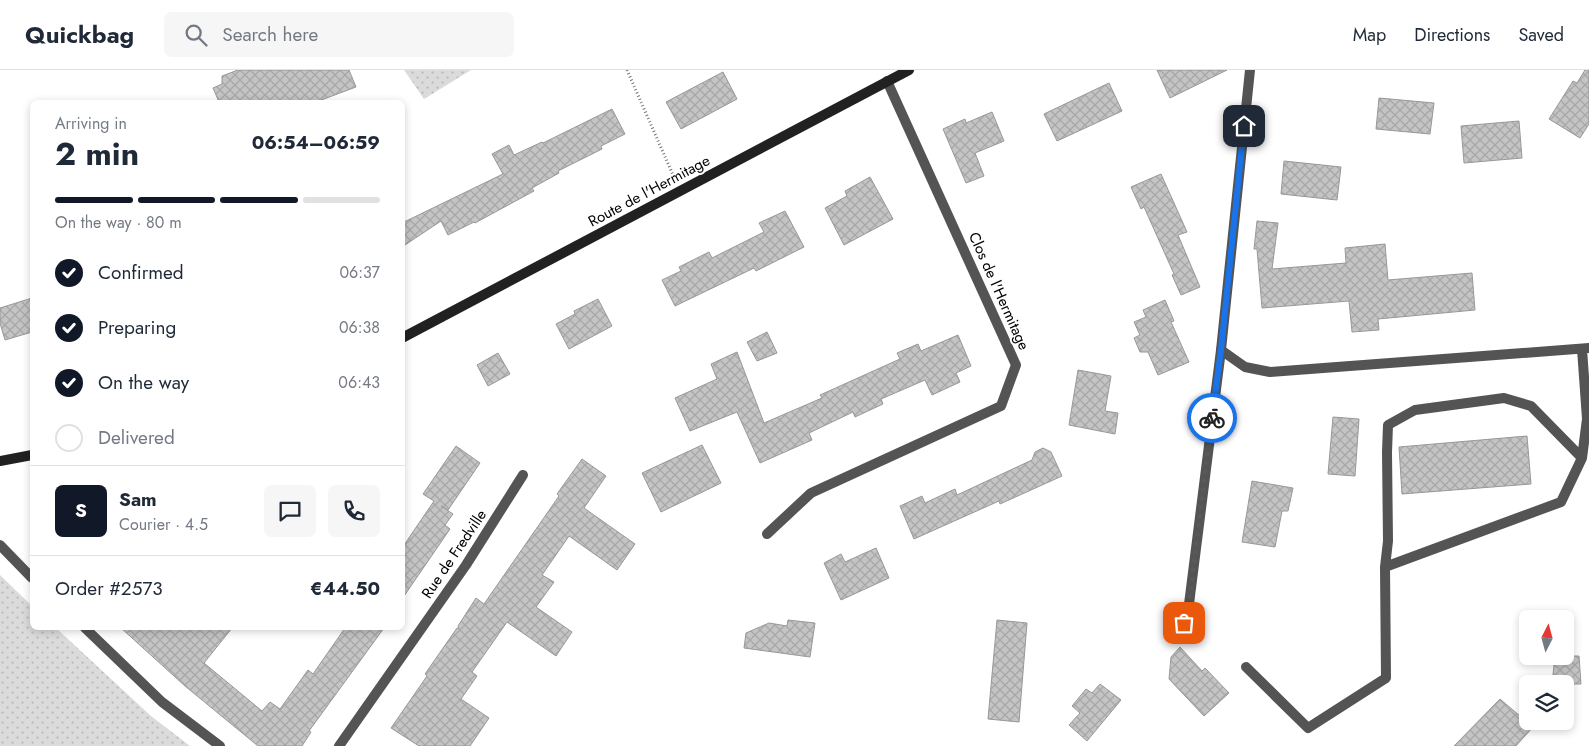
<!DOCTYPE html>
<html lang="en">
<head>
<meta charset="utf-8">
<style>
	body { margin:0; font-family:Jost,sans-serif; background:#f6f6f7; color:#1f2937; height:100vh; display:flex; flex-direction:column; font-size:19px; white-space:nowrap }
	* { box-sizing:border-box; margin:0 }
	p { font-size:16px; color:#747a83 }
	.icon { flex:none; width:28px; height:28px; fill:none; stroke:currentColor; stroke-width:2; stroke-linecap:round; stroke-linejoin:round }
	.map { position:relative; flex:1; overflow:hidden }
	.details { position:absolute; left:30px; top:30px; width:375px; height:530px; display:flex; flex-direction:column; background:#fff; border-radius:8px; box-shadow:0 2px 8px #0003 }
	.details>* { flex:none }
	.needle { width:32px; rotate:6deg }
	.tools { position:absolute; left:1519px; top:540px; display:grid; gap:10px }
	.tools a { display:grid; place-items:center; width:55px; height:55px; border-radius:8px; background:#fff; box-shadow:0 2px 8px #0003; font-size:25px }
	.pin { position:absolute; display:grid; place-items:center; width:42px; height:42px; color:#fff; margin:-21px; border-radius:10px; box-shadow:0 2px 8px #0006 }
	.courier { position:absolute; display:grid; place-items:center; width:50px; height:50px; margin:-25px; border:4px solid #1a73e8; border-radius:50%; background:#fff; color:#222; box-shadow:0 1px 6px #0007 }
	.overview em { font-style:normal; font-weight:700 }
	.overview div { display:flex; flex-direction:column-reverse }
	.overview { display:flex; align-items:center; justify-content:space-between; height:85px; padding:0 25px }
	h1 { font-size:32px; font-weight:700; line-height:38px }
	.bar { display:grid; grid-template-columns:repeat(4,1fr); gap:8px 5px; align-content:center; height:60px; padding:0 25px }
	.bar i { height:6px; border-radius:4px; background:#e0e1e3 }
	.bar .current { background:#111827 }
	.bar p { grid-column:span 4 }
	.line { display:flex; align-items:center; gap:12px; padding:0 25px; border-top:1px solid #e0e1e3 }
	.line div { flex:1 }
	.round { display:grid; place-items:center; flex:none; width:52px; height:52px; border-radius:8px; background:#f6f6f7 }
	ol { padding:0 25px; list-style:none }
	li { display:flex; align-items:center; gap:15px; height:55px }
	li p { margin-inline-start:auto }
	li .icon { padding:5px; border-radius:50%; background:#111827; color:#fff; stroke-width:4 }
	li:last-child { color:#747a83 }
	li i { width:28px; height:28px; border:2px solid #e0e1e3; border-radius:50% }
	header { display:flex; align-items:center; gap:30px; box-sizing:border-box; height:70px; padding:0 25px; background:#fff; border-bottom:1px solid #e0e1e3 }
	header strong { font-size:24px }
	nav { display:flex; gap:28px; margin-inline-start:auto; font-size:18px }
	.search { width:350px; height:45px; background:#f6f6f7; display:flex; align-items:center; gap:12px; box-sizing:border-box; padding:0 18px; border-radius:8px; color:#747a83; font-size:19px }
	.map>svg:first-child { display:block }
	.grass { fill:url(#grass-dots) }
	.building { fill:url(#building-cross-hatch); stroke:#989898 }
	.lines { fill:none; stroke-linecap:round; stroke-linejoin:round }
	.path { stroke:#767676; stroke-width:3; stroke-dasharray:1 2.5; stroke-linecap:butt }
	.lane { stroke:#545454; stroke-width:10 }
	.street { stroke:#545454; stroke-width:10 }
	.secondary { stroke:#212121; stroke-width:10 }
	.done { stroke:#595959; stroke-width:5; stroke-dasharray:0 9 }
	.route { stroke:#1a73e8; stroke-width:6 }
	.labels { text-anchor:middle; stroke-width:4; stroke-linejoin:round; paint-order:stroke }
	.street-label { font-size:15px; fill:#000; stroke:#fff }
</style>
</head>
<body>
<header>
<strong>Quickbag</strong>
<div class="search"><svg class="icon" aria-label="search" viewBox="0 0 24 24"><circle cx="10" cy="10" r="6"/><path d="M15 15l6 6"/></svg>Search here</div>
<nav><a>Map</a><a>Directions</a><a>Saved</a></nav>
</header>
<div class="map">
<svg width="1589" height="676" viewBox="0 0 1589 676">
	<defs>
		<pattern id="grass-dots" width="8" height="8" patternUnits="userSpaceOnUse" patternTransform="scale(1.25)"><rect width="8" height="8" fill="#dbdbdb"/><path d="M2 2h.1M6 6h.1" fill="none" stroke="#bababa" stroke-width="1.8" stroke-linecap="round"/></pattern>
		<pattern id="building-cross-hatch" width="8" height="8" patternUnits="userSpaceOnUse" patternTransform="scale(1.25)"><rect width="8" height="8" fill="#c4c4c4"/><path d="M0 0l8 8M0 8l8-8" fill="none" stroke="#a7a7a7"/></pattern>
	</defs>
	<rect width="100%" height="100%" fill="#fff"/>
	<path class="grass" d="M404,0H471L424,29Z
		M0,505L32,536V558H56L151,646L190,676H0Z"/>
	<path class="building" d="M238,0H349L356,17L316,32H219L213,18L222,14V6Z
		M1157,0H1227L1170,28Z
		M1585,0H1589V54L1580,68L1549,49L1573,11L1577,13Z
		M723,2L737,29L681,59L666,32Z
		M1109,13L1122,41L1057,71L1044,44Z
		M1379,28L1434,33L1430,64L1376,59Z
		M612,39L625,64L601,76L602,79L558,101L559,103L532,118L534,121L475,153L474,152L448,165L441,151L402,177V153L503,104L492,84L509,75L514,85L542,72L543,73Z
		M992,42L1004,71L975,83L984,106L966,113L943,59L965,49L966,53Z
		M1519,51L1522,88L1464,93L1461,56Z
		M1284,91L1341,97L1337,130L1281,124Z
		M1161,104L1187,162L1178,165L1200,217L1181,225L1172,205L1174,204L1144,137L1141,139L1131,117Z
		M870,107L893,149L844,175L825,138L847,126L845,121Z
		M785,141L804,177L756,201L754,198L675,236L662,210L681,201L679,197L709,182L712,188L764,162L759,153Z
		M1257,151L1278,153L1272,199L1346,193L1345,178L1385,174L1388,210L1472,203L1475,240L1378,249L1379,260L1352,262L1349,231L1262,238L1257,179H1254Z
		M32,228V262L5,270L0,253V238Z
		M598,229L612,256L569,279L556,254L575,244L574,241Z
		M1165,230L1174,251L1171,252L1189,292L1158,305L1148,282H1140L1134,268L1140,265L1134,252L1146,247L1143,240Z
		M767,262L777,283L757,291L747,272Z
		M958,265L971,296L956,303L960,312L932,325L925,310L881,329L883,334L855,347L853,342L809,363L812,370L760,393L737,342L690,361L675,328L717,309L711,294L737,282L764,353L822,328L820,325L900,289L897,283L918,274L921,281Z
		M498,283L510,304L488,316L477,295Z
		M1078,300L1111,306L1105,341L1118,343L1115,364L1069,355Z
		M1333,347L1359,349L1355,406L1328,404Z
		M1527,366L1531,414L1402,424L1399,377Z
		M702,375L721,413L661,442L642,403Z
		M456,376L480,393L448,440L441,436L453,444L445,455L450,459L402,529V478L434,431L423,424Z
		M1043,378L1051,382L1062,406L1000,434L999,431L914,469L900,436L922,426L925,433L955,419L957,425L1032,390L1035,382Z
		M582,389L606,406L584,438L635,474L617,500L569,466L542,505L554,512L536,537L572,562L556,586L507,552L472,602L477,606L461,629L489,648L470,676H419L391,658L427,606L425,604L457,558H459L458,556L476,528L484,534L559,426L557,424Z
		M1252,411L1293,418L1288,441H1282L1275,477L1242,472Z
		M876,478L889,508L841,530L824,493L841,484L845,492Z
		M788,550L815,553L810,587L744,578L746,563L769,553L787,556Z
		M997,550L1027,553L1019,652L988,649Z
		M121,558H232L204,593L262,641L270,632L280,639L308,600L313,604L345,558H384L309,661L311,662L302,676H258L185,616Z
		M1180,577L1202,601L1205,598L1229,623L1204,646L1169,609L1171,587Z
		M1555,586H1579L1581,614H1552Z
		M1100,614L1121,630L1087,671L1069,655L1080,643L1072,636L1086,619L1092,623Z
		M1500,629L1533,657L1516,676H1454Z"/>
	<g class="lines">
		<path class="path" d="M627,0L673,105"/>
		<path class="lane" d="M1221,280L1245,297L1270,302L1589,278
			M1385,497L1561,432L1582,388L1587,349L1582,279
			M1246,597L1308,658L1386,608L1385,497L1388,471L1387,382L1388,355L1415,340L1504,328L1531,336L1582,388"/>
		<path class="street" d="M767,464L811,423L1001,336L1016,295L887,11
			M0,475L32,508
			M85,558L162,632L220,676
			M1175,564L1184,553L1188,542L1221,280L1250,0
			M339,676L466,495L523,405"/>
		<path class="secondary" d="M402,268L909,0
			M0,391L32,385"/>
	</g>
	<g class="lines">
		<path class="done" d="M1184,553L1188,542L1212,348"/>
		<path class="route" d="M1212,348L1221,280L1244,56"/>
	</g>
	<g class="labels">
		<g class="street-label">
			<text transform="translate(649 121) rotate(-28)" y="5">Route de l'Hermitage</text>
			<text transform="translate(999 221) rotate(66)" y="5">Clos de l'Hermitage</text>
			<text transform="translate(454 484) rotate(-56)" y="5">Rue de Fredville</text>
		</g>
	</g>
</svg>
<div class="tools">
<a><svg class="needle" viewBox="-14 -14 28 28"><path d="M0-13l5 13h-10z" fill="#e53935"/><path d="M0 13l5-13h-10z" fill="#747a83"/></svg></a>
<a><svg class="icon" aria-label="layers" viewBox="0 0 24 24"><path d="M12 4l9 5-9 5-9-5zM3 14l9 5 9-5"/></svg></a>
</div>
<div class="pin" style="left:1184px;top:553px;background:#ea580c"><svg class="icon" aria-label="bag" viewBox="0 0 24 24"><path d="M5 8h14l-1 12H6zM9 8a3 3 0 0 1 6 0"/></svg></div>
<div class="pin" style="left:1244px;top:56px;background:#1f2937"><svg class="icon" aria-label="home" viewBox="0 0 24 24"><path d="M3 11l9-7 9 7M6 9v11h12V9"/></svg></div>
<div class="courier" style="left:1212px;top:348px"><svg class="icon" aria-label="bike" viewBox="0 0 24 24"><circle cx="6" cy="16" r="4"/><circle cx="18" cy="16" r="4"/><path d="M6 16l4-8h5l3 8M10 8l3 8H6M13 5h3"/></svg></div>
<section class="details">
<div class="overview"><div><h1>2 min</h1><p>Arriving in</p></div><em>06:54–06:59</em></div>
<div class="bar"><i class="current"></i><i class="current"></i><i class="current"></i><i></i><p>On the way · 80 m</p></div>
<ol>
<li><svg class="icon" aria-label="check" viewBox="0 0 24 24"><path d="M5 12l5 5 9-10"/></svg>Confirmed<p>06:37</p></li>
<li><svg class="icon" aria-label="check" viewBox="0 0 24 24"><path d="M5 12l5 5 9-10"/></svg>Preparing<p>06:38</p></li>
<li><svg class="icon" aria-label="check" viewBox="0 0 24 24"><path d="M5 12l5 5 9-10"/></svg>On the way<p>06:43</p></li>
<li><i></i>Delivered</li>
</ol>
<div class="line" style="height:90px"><b class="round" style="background:#111827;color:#fff">S</b><div><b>Sam</b><p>Courier · 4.5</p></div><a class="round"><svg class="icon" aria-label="chat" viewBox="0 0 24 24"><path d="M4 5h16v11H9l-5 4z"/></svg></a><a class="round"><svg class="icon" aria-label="phone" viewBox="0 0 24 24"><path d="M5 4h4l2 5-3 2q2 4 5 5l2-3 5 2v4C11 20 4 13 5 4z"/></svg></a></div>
<div class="line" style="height:65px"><div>Order #2573</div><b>€44.50</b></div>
</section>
</div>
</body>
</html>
